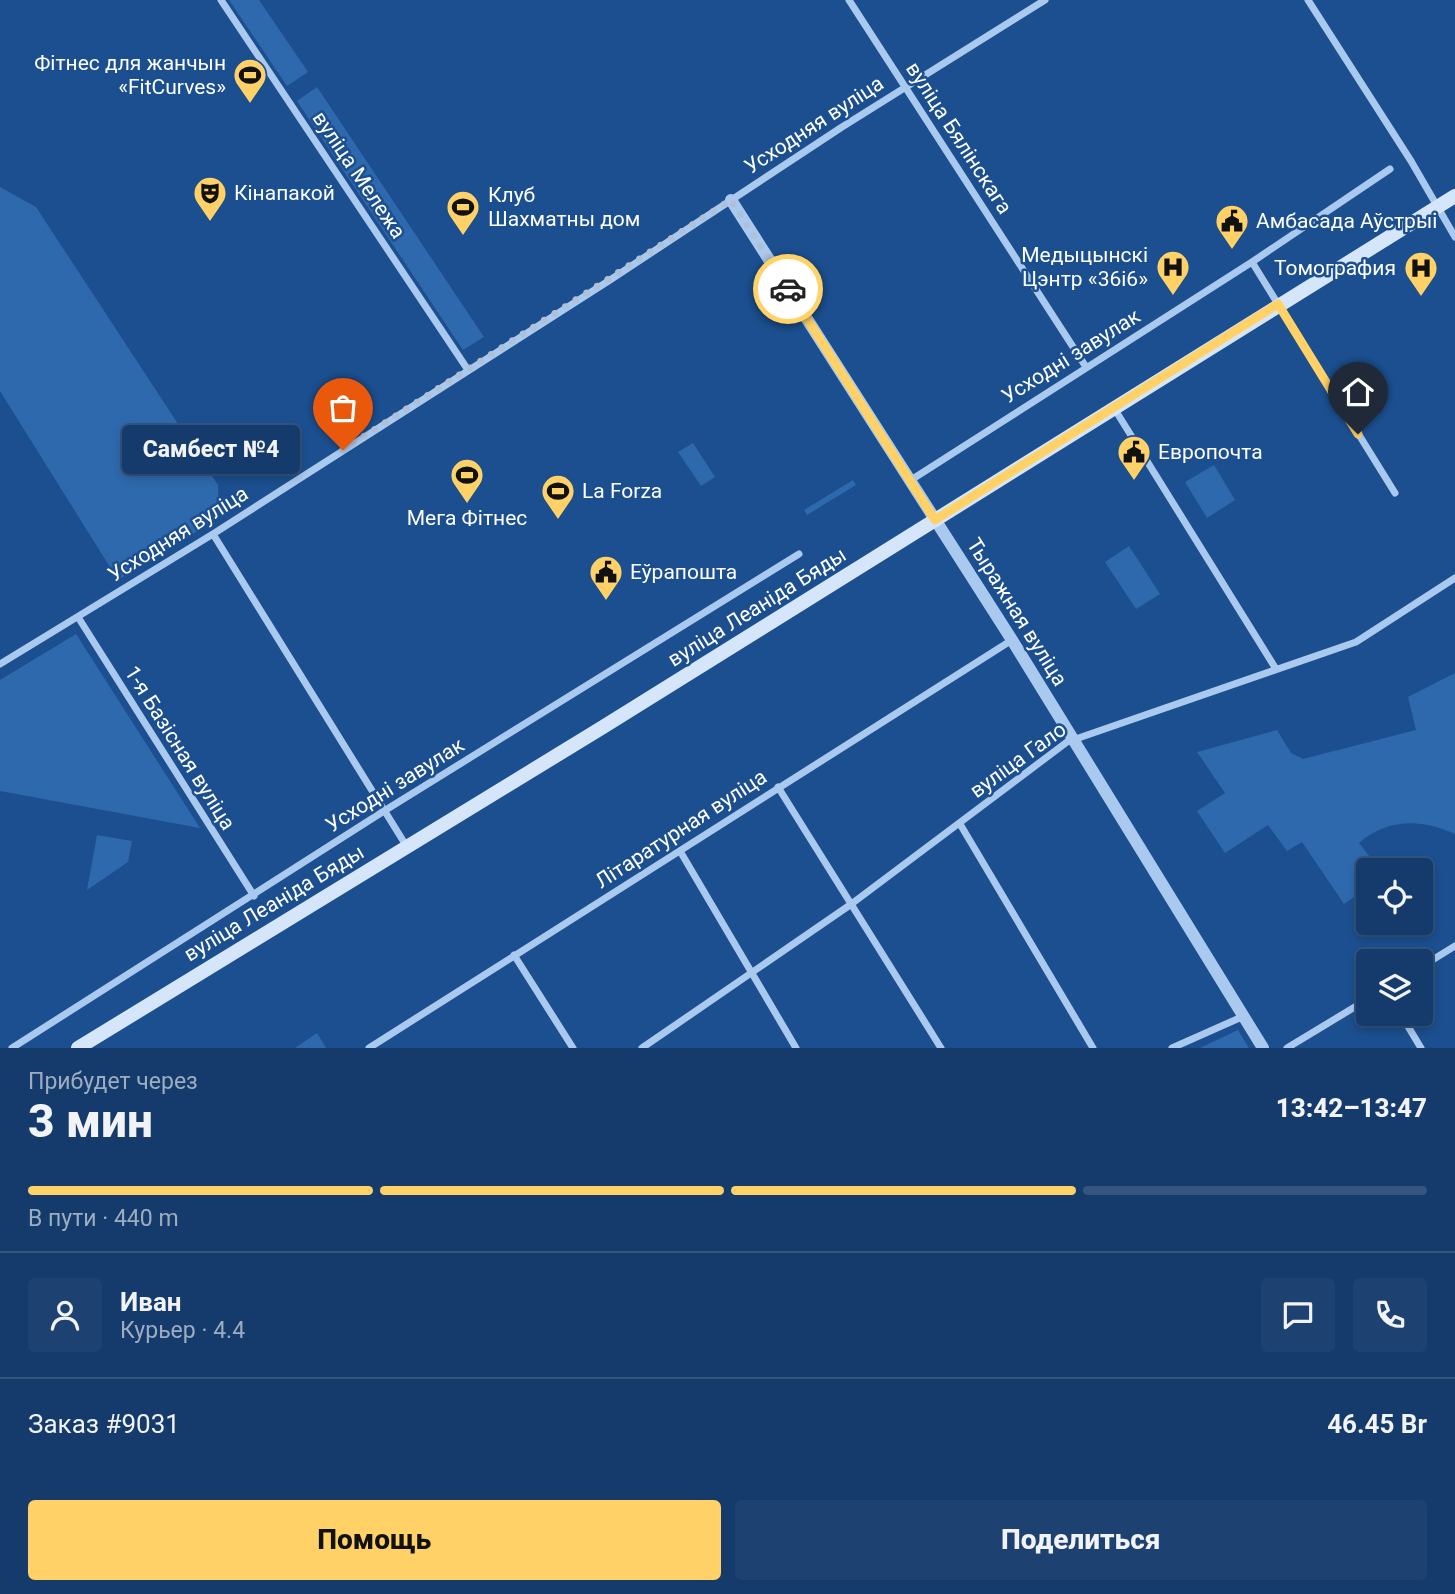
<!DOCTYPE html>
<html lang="ru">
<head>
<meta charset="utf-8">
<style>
	body { margin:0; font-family:Roboto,sans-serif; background:#1d4271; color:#f1f3f6; height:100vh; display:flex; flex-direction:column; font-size:26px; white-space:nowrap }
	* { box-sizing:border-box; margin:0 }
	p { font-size:23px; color:#9dadc1 }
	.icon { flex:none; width:38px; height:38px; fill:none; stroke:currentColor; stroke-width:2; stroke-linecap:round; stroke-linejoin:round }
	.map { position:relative; height:1048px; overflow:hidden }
	.side { display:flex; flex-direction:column; background:#143b6b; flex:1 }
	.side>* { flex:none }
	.buttons { position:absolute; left:1356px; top:858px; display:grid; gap:14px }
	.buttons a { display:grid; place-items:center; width:77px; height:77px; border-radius:7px; background:#143b6b; box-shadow:0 4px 10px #0003,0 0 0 2px #33557e; font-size:35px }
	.pin { position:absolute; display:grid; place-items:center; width:60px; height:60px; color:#fff; margin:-72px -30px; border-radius:50% 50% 50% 0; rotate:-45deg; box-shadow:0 0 7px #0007 }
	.pin .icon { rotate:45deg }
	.courier { position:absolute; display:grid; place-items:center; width:70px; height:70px; margin:-35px; border:5px solid #ffd166; border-radius:50%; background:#fff; color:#222; box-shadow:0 2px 9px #0007 }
	.bubble { position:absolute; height:49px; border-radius:7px; background:#143b6b; box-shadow:0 4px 10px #0003,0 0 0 2px #33557e; font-size:23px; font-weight:800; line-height:49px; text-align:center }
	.head em { font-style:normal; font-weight:800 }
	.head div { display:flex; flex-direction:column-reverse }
	.head { display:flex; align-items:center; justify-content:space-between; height:119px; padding:0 28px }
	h1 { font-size:46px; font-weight:800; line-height:52px }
	.bar { display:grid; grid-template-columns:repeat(4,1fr); gap:10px 7px; align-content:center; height:84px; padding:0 28px }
	.bar i { height:9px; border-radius:5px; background:#33557e }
	.bar .current { background:#ffd166 }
	.bar p { grid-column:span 4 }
	.line { display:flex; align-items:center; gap:18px; padding:0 28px; border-top:2px solid #33557e }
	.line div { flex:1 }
	.round { display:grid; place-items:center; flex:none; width:74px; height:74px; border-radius:7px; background:#1d4271 }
	.cta { display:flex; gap:14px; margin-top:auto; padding:14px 28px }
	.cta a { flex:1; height:80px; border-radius:7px; background:#ffd166; color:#111; font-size:28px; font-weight:800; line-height:80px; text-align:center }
	.cta a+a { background:#1d4271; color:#f1f3f6 }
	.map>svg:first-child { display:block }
	.green { fill:#2e69ad }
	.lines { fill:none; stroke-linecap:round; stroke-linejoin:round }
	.minor { stroke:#a9c9ee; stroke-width:7 }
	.tertiary { stroke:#a9c9ee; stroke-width:12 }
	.secondary { stroke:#d6e6fa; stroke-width:14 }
	.done { stroke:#afc1d8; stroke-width:7; stroke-dasharray:0 12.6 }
	.route { stroke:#ffd166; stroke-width:9 }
	.labels { text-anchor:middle; stroke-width:5; stroke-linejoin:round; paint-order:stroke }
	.poi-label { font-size:21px; fill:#fff; stroke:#1b4f8f; text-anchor:start }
	.street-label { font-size:21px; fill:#fff; stroke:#1b4f8f }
</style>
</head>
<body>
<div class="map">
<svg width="1455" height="1048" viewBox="0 0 1455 1048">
	<rect width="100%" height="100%" fill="#1b4f8f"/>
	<path class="green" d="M229,0H259L308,72L287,86Z
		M317,87L484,337L463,350L297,101Z
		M0,187L36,207L218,485L219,518L118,580L0,391Z
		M693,443L715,477L701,486L678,452Z
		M1214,465L1235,500L1207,518L1185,482Z
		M853,480L856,485L807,515L804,510Z
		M1129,546L1160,594L1136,609L1105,562Z
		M76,634L200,828L0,791V680Z
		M1455,673V834C1421,819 1388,818 1359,843L1380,870H1368V887L1344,904L1302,842L1287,851L1268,825L1225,853L1197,811L1225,793L1197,752L1277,730L1291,753L1303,759L1416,730L1408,697Z
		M97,835L132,841L128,862L87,890Z
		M1238,1030L1249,1048H1200Z
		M317,1033L326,1048H295Z"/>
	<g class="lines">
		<path class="minor" d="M221,0L468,370
			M849,0L1086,367
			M1308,0L1411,161L1455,237
			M1252,262L1395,493
			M1114,408L1276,669
			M911,480L1252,262L1390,169
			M213,534L407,847
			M78,617L254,896
			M0,664L213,534L610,280L842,127L1045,0
			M778,787L941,1048
			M960,824L1093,1048
			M680,851L796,1048
			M514,955L573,1048
			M1421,967L1455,946
			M1400,1013L1421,1048
			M12,1048L384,811L799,554
			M369,1048L1012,640
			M642,1048L850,905L1067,742L1356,642L1455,578
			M1172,1048L1244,1016
			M1287,1048L1368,999"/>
		<path class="tertiary" d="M731,200L1012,640L1263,1048"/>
		<path class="secondary" d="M78,1048L603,727L1455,196"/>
	</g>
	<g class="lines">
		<path class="done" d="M343,450L731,200L788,289"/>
		<path class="route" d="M788,289L935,520L1278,304L1358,434"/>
	</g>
	<defs>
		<symbol id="stadium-pin" viewBox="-11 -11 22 30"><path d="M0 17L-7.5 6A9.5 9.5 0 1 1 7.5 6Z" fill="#ffd166" stroke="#1b4f8f"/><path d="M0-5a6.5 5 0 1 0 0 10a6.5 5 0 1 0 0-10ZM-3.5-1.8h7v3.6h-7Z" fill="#111"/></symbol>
		<symbol id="theatre-pin" viewBox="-11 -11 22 30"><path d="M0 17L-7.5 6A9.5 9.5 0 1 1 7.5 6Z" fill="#ffd166" stroke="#1b4f8f"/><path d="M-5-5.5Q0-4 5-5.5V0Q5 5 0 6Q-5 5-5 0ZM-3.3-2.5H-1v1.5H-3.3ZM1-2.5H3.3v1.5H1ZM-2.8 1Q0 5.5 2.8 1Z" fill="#111"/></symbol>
		<symbol id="civic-pin" viewBox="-11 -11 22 30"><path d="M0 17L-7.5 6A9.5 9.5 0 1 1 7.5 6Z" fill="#ffd166" stroke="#1b4f8f"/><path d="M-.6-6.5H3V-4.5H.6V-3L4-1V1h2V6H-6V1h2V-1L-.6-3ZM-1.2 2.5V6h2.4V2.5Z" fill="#111"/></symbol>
		<symbol id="hospital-pin" viewBox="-11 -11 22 30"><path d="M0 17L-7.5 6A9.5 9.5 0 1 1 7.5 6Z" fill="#ffd166" stroke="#1b4f8f"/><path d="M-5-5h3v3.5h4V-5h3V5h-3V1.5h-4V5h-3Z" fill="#111"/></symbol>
	</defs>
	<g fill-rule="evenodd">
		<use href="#stadium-pin" x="231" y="56" width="38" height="52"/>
		<use href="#theatre-pin" x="191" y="174" width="38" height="52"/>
		<use href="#stadium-pin" x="444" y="188" width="38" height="52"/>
		<use href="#civic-pin" x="1213" y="202" width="38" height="52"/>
		<use href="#hospital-pin" x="1154" y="248" width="38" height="52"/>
		<use href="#hospital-pin" x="1402" y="249" width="38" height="52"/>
		<use href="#civic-pin" x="1115" y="433" width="38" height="52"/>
		<use href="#stadium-pin" x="448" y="456" width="38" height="52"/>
		<use href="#stadium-pin" x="539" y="472" width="38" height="52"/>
		<use href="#civic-pin" x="587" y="553" width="38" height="52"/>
	</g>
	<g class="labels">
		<g class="poi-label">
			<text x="226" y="70" text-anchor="end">Фітнес для жанчын<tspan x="226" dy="24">«FitCurves»</tspan></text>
			<text x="234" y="200">Кінапакой</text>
			<text x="488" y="202">Клуб<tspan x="488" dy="24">Шахматны дом</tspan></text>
			<text x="1256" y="228">Амбасада Аўстрыі</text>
			<text x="1148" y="262" text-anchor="end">Медыцынскі<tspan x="1148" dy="24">Цэнтр «36і6»</tspan></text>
			<text x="1396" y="275" text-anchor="end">Томография</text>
			<text x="1158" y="459">Европочта</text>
			<text x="582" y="498">La Forza</text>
			<text x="467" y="525" text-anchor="middle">Мега Фітнес</text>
			<text x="630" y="579">Еўрапошта</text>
		</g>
		<g class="street-label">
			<text transform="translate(814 125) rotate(-33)" y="7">Усходняя вуліца</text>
			<text transform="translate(959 138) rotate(57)" y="7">вуліца Бялінскага</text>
			<text transform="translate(359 175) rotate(56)" y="7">вуліца Мележа</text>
			<text transform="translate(1071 356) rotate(-32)" y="7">Усходні завулак</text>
			<text transform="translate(178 534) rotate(-32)" y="7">Усходняя вуліца</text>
			<text transform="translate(757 607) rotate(-32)" y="7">вуліца Леаніда Бяды</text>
			<text transform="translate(1017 612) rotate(58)" y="7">Тыражная вуліца</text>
			<text transform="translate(180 748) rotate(58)" y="7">1-я Базісная вуліца</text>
			<text transform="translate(1018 760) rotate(-36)" y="7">вуліца Гало</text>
			<text transform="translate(395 785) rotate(-32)" y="7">Усходні завулак</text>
			<text transform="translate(681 829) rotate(-33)" y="7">Літаратурная вуліца</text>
			<text transform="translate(274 903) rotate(-31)" y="7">вуліца Леаніда Бяды</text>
		</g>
	</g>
</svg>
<div class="buttons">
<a><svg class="icon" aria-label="locate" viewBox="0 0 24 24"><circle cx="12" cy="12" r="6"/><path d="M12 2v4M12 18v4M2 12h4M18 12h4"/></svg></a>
<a><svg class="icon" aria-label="layers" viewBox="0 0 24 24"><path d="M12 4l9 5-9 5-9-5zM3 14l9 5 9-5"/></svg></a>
</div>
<div class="pin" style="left:343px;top:450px;background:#ea580c"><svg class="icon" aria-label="bag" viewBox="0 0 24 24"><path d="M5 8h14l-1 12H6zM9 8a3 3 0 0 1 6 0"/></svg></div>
<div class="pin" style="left:1358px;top:434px;background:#1f2937"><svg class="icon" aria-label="home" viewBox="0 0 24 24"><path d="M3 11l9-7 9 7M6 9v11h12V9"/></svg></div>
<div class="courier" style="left:788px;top:289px"><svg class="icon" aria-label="car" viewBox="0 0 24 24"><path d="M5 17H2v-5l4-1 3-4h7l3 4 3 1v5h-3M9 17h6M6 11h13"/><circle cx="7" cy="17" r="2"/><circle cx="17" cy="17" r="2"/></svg></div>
<div class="bubble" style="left:122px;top:425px;width:178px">Самбест №4</div>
</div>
<section class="side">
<div class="head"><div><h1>3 мин</h1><p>Прибудет через</p></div><em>13:42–13:47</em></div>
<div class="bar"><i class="current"></i><i class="current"></i><i class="current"></i><i></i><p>В пути · 440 m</p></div>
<div class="line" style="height:126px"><a class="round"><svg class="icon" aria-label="person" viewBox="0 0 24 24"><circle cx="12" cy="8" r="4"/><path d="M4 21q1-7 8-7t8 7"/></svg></a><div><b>Иван</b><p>Курьер · 4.4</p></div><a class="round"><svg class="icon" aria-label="chat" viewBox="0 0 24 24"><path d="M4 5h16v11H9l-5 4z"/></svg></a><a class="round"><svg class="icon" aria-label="phone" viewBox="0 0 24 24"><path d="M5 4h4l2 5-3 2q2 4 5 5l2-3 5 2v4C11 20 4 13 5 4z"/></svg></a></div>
<div class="line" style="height:91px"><div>Заказ #9031</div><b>46.45 Br</b></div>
<div class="cta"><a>Помощь</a><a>Поделиться</a></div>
</section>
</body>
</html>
